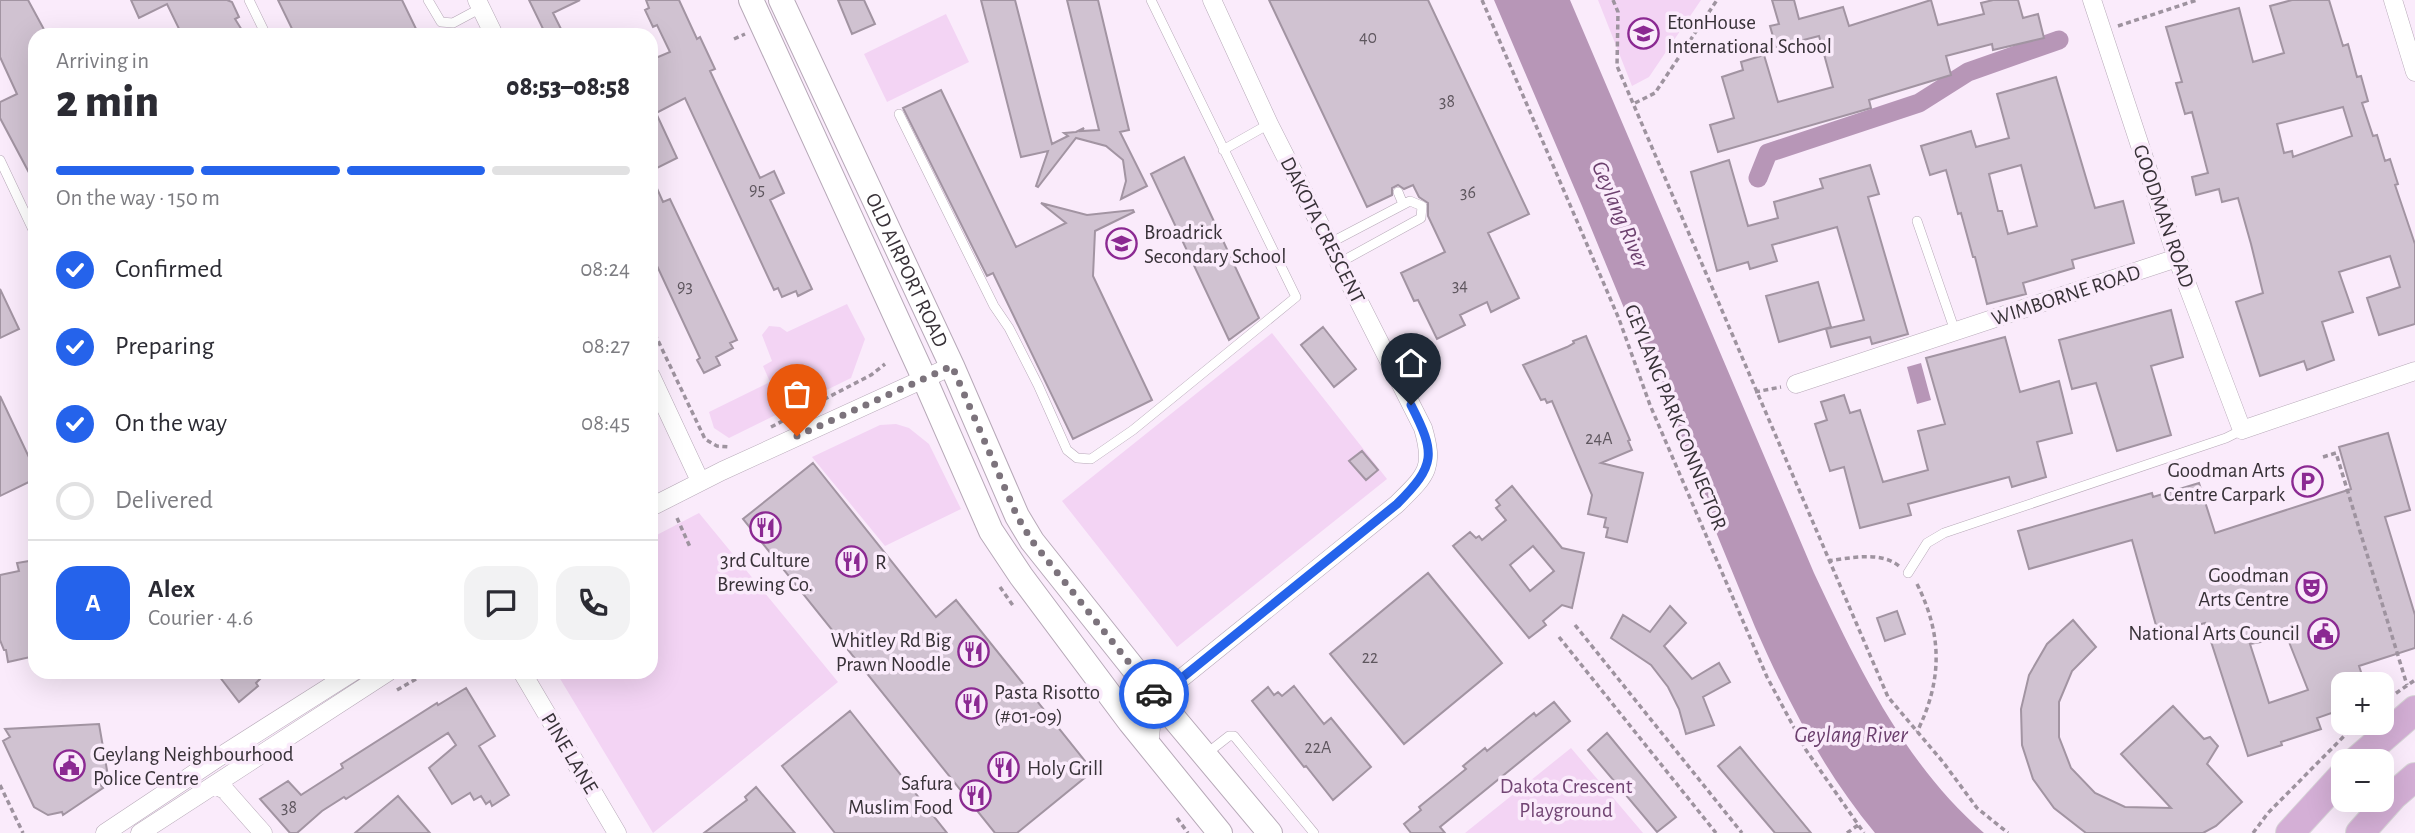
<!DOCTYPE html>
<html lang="en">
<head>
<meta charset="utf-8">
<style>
	body { margin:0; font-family:"Alegreya Sans",sans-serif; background:#f2f2f3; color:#2b2b33; height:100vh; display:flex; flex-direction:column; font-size:26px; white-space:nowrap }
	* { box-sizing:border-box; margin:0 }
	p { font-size:23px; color:#7c7c81 }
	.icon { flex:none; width:38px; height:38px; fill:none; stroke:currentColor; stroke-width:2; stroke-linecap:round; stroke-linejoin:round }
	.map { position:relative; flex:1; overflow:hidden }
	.side { position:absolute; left:28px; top:28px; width:630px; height:651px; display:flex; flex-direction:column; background:#fff; border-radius:21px; box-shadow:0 7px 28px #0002 }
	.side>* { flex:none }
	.buttons { position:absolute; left:2331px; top:672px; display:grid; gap:14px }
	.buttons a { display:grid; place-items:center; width:63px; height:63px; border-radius:14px; background:#fff; box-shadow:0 7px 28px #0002; font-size:35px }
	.pin { position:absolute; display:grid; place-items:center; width:60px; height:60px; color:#fff; margin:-72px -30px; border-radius:50% 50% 50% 0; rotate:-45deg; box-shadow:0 0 7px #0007 }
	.pin .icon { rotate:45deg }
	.courier { position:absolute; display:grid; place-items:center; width:70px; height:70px; margin:-35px; border:5px solid #2563eb; border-radius:50%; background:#fff; color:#222; box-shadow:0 2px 9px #0007 }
	.summary em { font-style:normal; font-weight:800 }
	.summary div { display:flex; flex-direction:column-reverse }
	.summary { display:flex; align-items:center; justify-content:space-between; height:119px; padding:0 28px }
	h1 { font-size:46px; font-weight:800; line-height:52px }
	.bar { display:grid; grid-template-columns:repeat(4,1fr); gap:10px 7px; align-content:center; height:84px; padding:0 28px }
	.bar i { height:9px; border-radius:5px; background:#e1e1e2 }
	.bar .active { background:#2563eb }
	.bar p { grid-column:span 4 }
	.line { display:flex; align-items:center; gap:18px; padding:0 28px; border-top:2px solid #e1e1e2 }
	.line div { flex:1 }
	.round { display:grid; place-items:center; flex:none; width:74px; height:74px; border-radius:21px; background:#f2f2f3 }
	ol { padding:0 28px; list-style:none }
	li { display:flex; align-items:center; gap:21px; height:77px }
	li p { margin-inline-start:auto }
	li .icon { padding:7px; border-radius:50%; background:#2563eb; color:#fff; stroke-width:4 }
	li:last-child { color:#7c7c81 }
	li i { width:38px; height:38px; border:4px solid #e1e1e2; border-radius:50% }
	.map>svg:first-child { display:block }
	.green { fill:#f3d4f4 }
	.water { fill:#b796b7 }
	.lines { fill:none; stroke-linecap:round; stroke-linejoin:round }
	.canal { stroke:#b796b7; stroke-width:19 }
	.building { fill:#d0c2d1; stroke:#a294a2; stroke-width:2; fill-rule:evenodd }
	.service-casing { stroke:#b7a9b8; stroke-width:10 }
	.minor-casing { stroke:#b7a9b8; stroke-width:19 }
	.secondary-casing { stroke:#b7a9b8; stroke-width:26 }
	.primary-casing { stroke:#d7d6d7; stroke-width:30 }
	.path { stroke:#9e939f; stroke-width:3.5; stroke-dasharray:5 3.5; stroke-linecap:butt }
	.service { stroke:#fff; stroke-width:9 }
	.minor { stroke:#fff; stroke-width:18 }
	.secondary { stroke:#fff; stroke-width:24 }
	.primary { stroke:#d4afd6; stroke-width:28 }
	.done { stroke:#7c737c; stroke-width:7; stroke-dasharray:0 12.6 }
	.route { stroke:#2563eb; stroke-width:9 }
	.labels { text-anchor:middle; stroke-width:7; stroke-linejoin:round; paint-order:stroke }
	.number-label { font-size:18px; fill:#5e565e }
	.poi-label { font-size:21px; fill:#383238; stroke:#faebfb; text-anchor:start }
	.street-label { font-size:21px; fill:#383238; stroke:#faebfb }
	.park-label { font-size:21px; fill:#714573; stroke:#faebfb }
	.water-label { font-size:23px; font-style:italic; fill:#6c406e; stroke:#faebfb }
</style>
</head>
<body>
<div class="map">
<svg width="2415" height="833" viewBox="0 0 2415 833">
	<rect width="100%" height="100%" fill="#faebfb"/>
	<path class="green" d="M1598,0H1701L1649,77L1632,86Z
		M946,14L969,62L887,102L864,54Z
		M847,304L865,339L851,378L729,438L714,428L709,412L770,382L763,366L772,361L762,335L769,326L780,327L787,332Z
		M1272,333L1387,479L1177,647L1062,501Z
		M896,424L909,428L929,444L961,509L885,546L812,457L880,425Z
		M699,513L838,682L653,833L556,672H651V538Z
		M1571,748L1643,833H1465Z"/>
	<path class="water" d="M1494,0H1570L1814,573C1859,668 1903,762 1984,833H1875C1823,770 1788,702 1755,627L1582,206Z
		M1921,363L1931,400L1917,404L1907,367Z"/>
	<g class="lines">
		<path class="canal" d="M1758,178L1768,153L1919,103L1968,72L2059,40"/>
	</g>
	<path class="building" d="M0,0H28L47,35H35V184L0,118V102L17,94L0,57Z
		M131,0H227L232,2L239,17L235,19L245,35H182L167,4L139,18Z
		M278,0H402L419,35H295Z
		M529,0H580L553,13L564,35H546Z
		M646,0H679L697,39L700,37L715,69L710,71L760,178L774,171L784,193L770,200L812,289L798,296L796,291L782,297L778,288L774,290L685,98L656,113L677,158L651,171V60L670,52L657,25L653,27L645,10L649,8Z
		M838,0H864L875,24L852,34Z
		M981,0H1015L1052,144L1068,136L1064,133L1076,132L1084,128L1081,131L1099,130L1067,0H1098L1129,130L1120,132L1147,186L1121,199L1126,181L1123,160L1106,146L1076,138L1038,187L1036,186L1048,151L1021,157Z
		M1269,0H1428L1529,214L1488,233L1519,298L1491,312L1487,302L1460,315L1465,325L1437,339L1418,300L1414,301L1401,273L1445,252L1428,216V203L1419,197L1413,185L1404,189L1398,185L1392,188V195L1367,207Z
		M1772,0H1794L1799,19L1843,7L1849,26L1931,0L1938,25L1984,14L1981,3L1993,0H2018L2023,18L2038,14L2044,38L1993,50L1992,44L1946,56L1951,75L1869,100L1871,108L1718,152L1710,125L1734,118L1722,77L1743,70L1741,62L1764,55L1778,102L1833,87L1819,36L1776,47L1770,26L1779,24Z
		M2292,0H2329L2343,46L2348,44L2357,77L2361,76L2368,101L2362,103L2373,136L2377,135L2385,161L2390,159L2398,184L2395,185L2415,244V324L2379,335L2367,298L2400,287L2390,256L2339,272L2353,312L2322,322L2334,360L2307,370L2304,361L2260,376L2236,302L2263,293L2251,244L2238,198L2222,202L2219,189L2196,195L2192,177L2208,173L2192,112L2185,114L2176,83L2182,82L2166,27L2239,8L2253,62L2284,53L2270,6ZM2343,107L2352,136L2293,157L2292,151L2284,153L2277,124Z
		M2056,77L2095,208L2123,201L2134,243L2072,260L2074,268L2023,283L2026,294L1987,304L1975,257H1973L1961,213L1958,214L1946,170L1930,175L1921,146L1971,131L1976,147L2009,138L1997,94ZM2021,165L2037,226L2008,234L2002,211H1998L1989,174Z
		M941,90L1016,247L1066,223L1041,203L1087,215L1133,210L1134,212L1095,231L1093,276L1152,400L1073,439L993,273L987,276L903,108Z
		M1184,157L1259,318L1229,340L1151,174Z
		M1729,160L1748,226L1778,218L1774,202L1823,188L1820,179L1870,165L1879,194L1868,197L1908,334L1872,344L1870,337L1831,347L1826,329L1864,320L1837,227L1772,245L1777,261L1750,269L1748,262L1717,271L1691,172Z
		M651,175L663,202L670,199L737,340L730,343L733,348L716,357L720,365L704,373L697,360L700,358L651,253Z
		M1818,282L1831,327L1779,342L1766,296Z
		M0,289L19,329L0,338Z
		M2171,310L2183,357L2151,366L2171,435L2117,451L2096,383L2072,389L2059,340Z
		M1323,327L1356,369L1334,387L1301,345Z
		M1586,336L1630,440L1628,441L1632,450L1601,463L1643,473L1627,542L1606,537L1608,528L1604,527L1606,518L1588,514L1592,495L1552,401L1547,403L1545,399L1541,400L1523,365L1567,347L1574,343L1573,341Z
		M2005,337L2020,392L2059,381L2072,433L2037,442L2046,477L2012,487L2009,477L1908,504L1911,515L1860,528L1844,467L1830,471L1815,424L1827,420L1821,402L1844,395L1850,413L1860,410L1883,482L1928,470L1918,431L1945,424L1926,358Z
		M0,396L35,470V479L0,496Z
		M2388,433L2410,510L2385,517L2415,615V648L2359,666L2365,684H2343V709L2317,718L2321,729L2281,742L2282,745L2248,756L2205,623L2159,636L2132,540L2029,569L2018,531L2152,493L2153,497L2199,483L2215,533L2351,489L2339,447ZM2287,637L2308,690L2269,703L2250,644Z
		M1362,451L1378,470L1366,480L1349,461Z
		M813,463L936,617L956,600L1093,771L1017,833H995L743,519Z
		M1512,486L1562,548L1584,553L1572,608L1562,605L1543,621L1546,625L1529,638L1453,546L1470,532L1476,538L1479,536L1482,540L1506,520L1496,508L1500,505L1496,500ZM1533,546L1554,571L1530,591L1510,565Z
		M35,560V656L8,662L6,650H4L0,640V575L19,571L17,563Z
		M1428,573L1502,663L1404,744L1330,654Z
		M1670,606L1686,623L1664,646L1692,679L1719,663L1730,682L1703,697L1714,725L1686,734L1679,709L1668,687L1651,665L1611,638L1623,615L1650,632Z
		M1897,611L1905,634L1885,641L1877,618Z
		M2073,620L2096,647L2072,671L2059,702V737L2071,768L2095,793L2125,807L2171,808L2121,754L2173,706L2204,739L2210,737L2218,746L2207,764L2242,802L2216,826L2203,833H2086L2054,808L2033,779L2022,745L2021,709L2029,675L2047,644Z
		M216,672H267L256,683L258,686L239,702Z
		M1294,686L1324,724L1331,718L1371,767L1333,800L1306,766L1304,767L1252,701L1268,687L1274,695L1278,692L1282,696Z
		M466,688L495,736L479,746L509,795L492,806L490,801L486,804L481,796L474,800L470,793L452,804L429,768L456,745L448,733L346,799L344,797L322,811L297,833H290L260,799L288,781L301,795L343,768L341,764L437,703L438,705Z
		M1554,702L1570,721L1440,827L1445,833H1411L1404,824L1421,810L1419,807L1466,769L1463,766L1485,748L1487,751L1534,713L1536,716Z
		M850,711L947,833H835L782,766Z
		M99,724L108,776L97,780L103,788L63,815L62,812L48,815L34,807L3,741L10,737L5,729Z
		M1607,733L1676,817L1657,832L1588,750Z
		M1740,747L1811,833H1775L1718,766Z
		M756,787L795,833H704L747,800L745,797Z
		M398,796L430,833H355Z"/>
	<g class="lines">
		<defs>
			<path id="service" d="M249,0L266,35
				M428,0L441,22L453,23L481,8
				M899,114L994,306L1009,328L1038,385L1067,450L1077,458L1091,459L1133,430L1296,297L1151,0
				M1223,150L1269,124
				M0,160L35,234
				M1398,192L1403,204
				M1917,221L1955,331
				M1330,243L1410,201L1422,206L1421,218L1339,263
				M1908,573L1927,543L1944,533L2226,438L2242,430
				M1206,754L1229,736H1234L1314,833"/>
			<path id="minor" d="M477,0L494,35
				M2092,0L2177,258L2242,430L2415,371
				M2393,0L2415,72
				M651,376L700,481
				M1796,384L2177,258
				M651,507L722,471L952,366
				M522,672L617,833
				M1149,746L1152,718L1157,698L1397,504C1426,475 1435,469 1423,428L1269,124L1212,0
				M215,785L225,790L263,833
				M105,833L216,759L353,672
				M140,833L388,672"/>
			<g id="secondary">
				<path d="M751,0L924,378L991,531L1021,576L1130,722L1220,833"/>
				<path id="s1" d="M781,0L952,366L1017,516L1032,541L1157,698L1270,833"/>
			</g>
			<path id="primary" d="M2356,761L2415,710
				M2290,833L2343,775
				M2360,833L2393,796L2415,777"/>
		</defs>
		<use href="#service" class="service-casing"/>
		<use href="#minor" class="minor-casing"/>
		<use href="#secondary" class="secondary-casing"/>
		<use href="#primary" class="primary-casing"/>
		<path class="path" d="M1482,0L1619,319L1650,405L1767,677L1806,750L1864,833
			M1613,0L1618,12L1617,66L1888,697L1943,762L1977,808L2008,833
			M2118,26L2197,0
			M734,39L745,34
			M1635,103L1655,93L1717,0
			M651,326L705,439L717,446L730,447
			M1755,392L1781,387
			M771,427L871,375L885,364
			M2323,457L2336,453L2407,685
			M651,475L653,478
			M677,518L690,547
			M1828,561C1850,558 1881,551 1899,566
			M1917,584C1943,636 1942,681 1917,732
			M1000,587L1014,607
			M1575,625L1742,833
			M1559,637L1716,833
			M397,690L428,672
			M2382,703L2415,680
			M0,785L23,833
			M1177,818L1188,833
			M1847,833L1858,825
			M2253,833L2268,813L2357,723"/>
		<use href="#service" class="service"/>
		<use href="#minor" class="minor"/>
		<use href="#secondary" class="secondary"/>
		<use href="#primary" class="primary"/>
	</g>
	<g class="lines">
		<path class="done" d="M797,436L952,366L1017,516L1032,541L1154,694"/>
		<path class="route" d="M1154,694L1157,698L1397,504C1436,465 1436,454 1411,405"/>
	</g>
	<defs>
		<symbol id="school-ring" viewBox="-11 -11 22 22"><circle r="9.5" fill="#faebfb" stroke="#8b2992" stroke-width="1.5"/><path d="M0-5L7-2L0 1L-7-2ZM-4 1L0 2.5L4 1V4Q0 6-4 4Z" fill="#8b2992"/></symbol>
		<symbol id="parking-ring" viewBox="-11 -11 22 22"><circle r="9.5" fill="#faebfb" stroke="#8b2992" stroke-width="1.5"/><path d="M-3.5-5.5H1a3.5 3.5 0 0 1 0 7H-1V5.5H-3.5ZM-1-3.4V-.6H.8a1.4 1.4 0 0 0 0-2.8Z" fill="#8b2992"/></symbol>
		<symbol id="restaurant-ring" viewBox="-11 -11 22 22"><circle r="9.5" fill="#faebfb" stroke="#8b2992" stroke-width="1.5"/><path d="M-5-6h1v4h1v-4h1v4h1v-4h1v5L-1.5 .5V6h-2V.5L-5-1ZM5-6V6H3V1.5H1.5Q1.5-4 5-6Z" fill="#8b2992"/></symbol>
		<symbol id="theatre-ring" viewBox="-11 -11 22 22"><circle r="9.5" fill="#faebfb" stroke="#8b2992" stroke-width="1.5"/><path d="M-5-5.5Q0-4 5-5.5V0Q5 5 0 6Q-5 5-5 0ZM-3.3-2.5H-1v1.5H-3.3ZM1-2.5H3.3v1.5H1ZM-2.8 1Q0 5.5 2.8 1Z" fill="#8b2992"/></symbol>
		<symbol id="civic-ring" viewBox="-11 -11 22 22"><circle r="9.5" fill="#faebfb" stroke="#8b2992" stroke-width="1.5"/><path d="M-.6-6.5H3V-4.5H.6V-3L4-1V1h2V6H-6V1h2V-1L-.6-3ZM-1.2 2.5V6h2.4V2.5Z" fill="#8b2992"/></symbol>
	</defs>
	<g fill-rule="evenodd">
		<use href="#school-ring" x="1626" y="16" width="35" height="35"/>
		<use href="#school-ring" x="1104" y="226" width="35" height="35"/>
		<use href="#parking-ring" x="2290" y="464" width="35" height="35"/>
		<use href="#restaurant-ring" x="748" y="510" width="35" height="35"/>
		<use href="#restaurant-ring" x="834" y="544" width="35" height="35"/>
		<use href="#theatre-ring" x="2294" y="570" width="35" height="35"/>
		<use href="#civic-ring" x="2306" y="616" width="35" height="35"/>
		<use href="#restaurant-ring" x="956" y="634" width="35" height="35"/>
		<use href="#restaurant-ring" x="954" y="686" width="35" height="35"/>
		<use href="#civic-ring" x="52" y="748" width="35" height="35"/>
		<use href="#restaurant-ring" x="986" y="750" width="35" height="35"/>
		<use href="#restaurant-ring" x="958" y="778" width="35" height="35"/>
	</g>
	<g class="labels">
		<g class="number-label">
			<text x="1368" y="43">40</text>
			<text x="1447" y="107">38</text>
			<text x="757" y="195">95</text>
			<text x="1468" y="198">36</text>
			<text x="1460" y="291">34</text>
			<text x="685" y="292">93</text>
			<text x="1599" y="444">24A</text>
			<text x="1370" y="663">22</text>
			<text x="1318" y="753">22A</text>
			<text x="289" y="813">38</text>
		</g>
		<g class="poi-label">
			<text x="1667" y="29">EtonHouse<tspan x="1667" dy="24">International School</tspan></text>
			<text x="1144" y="239">Broadrick<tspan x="1144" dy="24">Secondary School</tspan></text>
			<text x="2285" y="477" text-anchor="end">Goodman Arts<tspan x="2285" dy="24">Centre Carpark</tspan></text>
			<text x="765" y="567" text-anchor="middle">3rd Culture<tspan x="765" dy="24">Brewing Co.</tspan></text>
			<text x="875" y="569">R</text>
			<text x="2289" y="582" text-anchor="end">Goodman<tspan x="2289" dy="24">Arts Centre</tspan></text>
			<text x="2300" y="640" text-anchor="end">National Arts Council</text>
			<text x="951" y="647" text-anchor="end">Whitley Rd Big<tspan x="951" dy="24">Prawn Noodle</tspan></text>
			<text x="994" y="699">Pasta Risotto<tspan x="994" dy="24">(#01-09)</tspan></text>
			<text x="93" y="761">Geylang Neighbourhood<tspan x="93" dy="24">Police Centre</tspan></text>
			<text x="1027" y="775">Holy Grill</text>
			<text x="953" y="790" text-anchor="end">Safura<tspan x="953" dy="24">Muslim Food</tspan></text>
		</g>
		<g class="street-label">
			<text transform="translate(2164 216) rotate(71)" y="7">GOODMAN ROAD</text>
			<text transform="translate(1323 230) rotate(63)" y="7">DAKOTA CRESCENT</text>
			<text dy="7" stroke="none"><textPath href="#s1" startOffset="298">OLD AIRPORT ROAD</textPath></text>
			<text transform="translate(2066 295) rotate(-18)" y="7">WIMBORNE ROAD</text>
			<text transform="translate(1676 417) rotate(68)" y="7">GEYLANG PARK CONNECTOR</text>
			<text transform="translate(570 753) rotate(59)" y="7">PINE LANE</text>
		</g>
		<g class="park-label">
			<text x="1566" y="793">Dakota Crescent<tspan x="1566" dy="24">Playground</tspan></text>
		</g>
		<g class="water-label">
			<text transform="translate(1621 214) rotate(67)" y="8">Geylang River</text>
			<text x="1851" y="742">Geylang River</text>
		</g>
	</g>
</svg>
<div class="buttons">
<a>+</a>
<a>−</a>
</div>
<div class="pin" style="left:797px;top:436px;background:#ea580c"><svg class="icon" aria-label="bag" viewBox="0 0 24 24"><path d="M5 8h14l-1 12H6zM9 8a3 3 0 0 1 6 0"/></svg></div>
<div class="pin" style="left:1411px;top:405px;background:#1f2937"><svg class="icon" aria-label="home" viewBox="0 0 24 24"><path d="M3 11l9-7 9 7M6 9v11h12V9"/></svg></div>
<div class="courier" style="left:1154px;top:694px"><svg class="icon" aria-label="car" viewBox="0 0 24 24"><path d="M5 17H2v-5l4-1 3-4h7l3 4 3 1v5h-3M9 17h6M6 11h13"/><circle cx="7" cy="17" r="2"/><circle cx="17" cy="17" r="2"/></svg></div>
<section class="side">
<div class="summary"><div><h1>2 min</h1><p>Arriving in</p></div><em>08:53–08:58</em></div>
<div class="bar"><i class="active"></i><i class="active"></i><i class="active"></i><i></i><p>On the way · 150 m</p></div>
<ol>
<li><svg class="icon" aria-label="check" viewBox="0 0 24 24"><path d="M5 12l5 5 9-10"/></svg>Confirmed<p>08:24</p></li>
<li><svg class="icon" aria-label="check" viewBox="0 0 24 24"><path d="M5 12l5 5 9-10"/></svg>Preparing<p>08:27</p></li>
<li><svg class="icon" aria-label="check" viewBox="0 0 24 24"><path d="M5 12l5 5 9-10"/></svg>On the way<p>08:45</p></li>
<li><i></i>Delivered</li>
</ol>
<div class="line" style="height:126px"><b class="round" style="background:#2563eb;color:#fff">A</b><div><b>Alex</b><p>Courier · 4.6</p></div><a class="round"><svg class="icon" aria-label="chat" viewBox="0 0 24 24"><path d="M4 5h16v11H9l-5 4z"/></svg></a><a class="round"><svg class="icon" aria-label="phone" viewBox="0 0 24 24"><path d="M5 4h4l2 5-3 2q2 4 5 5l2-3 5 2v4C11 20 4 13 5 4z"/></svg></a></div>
</section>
</div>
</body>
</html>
